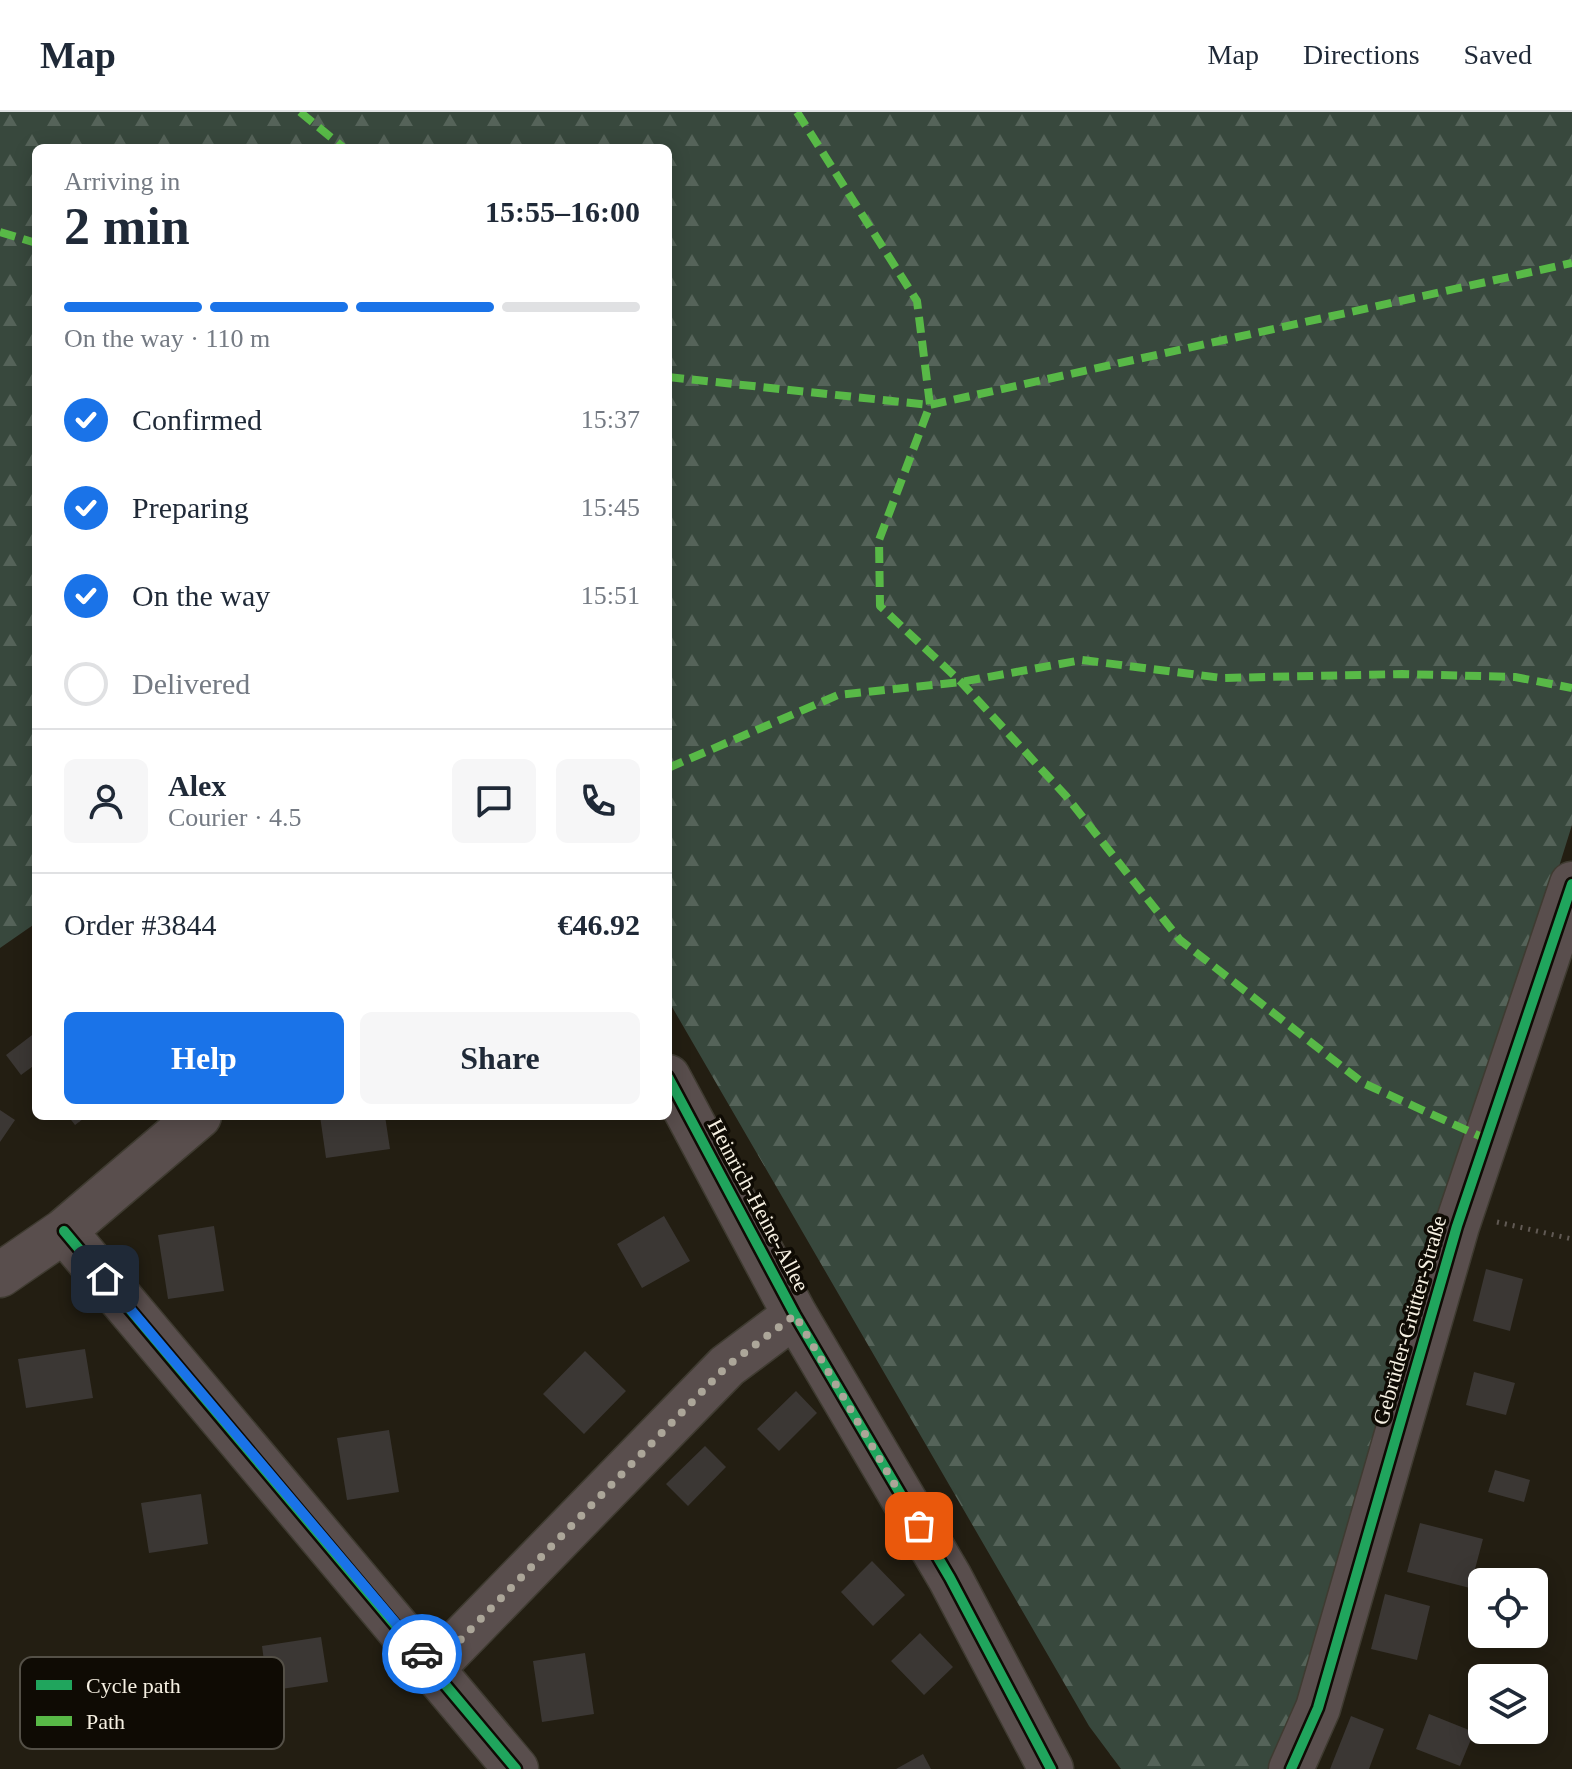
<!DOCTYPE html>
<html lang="en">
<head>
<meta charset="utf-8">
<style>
	body { margin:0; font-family:Georgia,serif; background:#f6f6f7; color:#1f2937; height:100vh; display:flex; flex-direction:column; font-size:30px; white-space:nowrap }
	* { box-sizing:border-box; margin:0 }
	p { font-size:26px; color:#747a83 }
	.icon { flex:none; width:44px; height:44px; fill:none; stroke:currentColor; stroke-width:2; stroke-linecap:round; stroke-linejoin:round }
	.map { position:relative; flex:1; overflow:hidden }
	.sheet { position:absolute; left:32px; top:32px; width:640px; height:976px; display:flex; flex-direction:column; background:#fff; border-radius:12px; box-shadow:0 4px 20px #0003 }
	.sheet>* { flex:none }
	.buttons { position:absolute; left:1468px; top:1456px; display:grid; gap:16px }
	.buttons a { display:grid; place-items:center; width:80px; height:80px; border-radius:12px; background:#fff; box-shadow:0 4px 20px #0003; font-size:40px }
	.pin { position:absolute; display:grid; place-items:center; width:68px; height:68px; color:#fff; margin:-34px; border-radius:16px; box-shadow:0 4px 12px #0006 }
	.courier { position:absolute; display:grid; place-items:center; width:80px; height:80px; margin:-40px; border:6px solid #1a73e8; border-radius:50%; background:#fff; color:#222; box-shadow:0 2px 10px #0007 }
	.summary em { font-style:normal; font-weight:800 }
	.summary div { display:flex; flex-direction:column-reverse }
	.summary { display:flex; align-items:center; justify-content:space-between; height:136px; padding:0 32px }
	h1 { font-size:52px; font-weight:800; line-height:60px }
	.bar { display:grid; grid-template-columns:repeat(4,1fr); gap:12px 8px; align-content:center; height:96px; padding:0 32px }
	.bar i { height:10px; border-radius:6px; background:#e0e1e3 }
	.bar .selected { background:#1a73e8 }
	.bar p { grid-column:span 4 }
	.line { display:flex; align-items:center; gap:20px; padding:0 32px; border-top:2px solid #e0e1e3 }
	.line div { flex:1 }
	.round { display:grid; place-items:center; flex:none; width:84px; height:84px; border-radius:12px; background:#f6f6f7 }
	ol { padding:0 32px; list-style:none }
	li { display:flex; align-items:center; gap:24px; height:88px }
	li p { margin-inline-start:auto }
	li .icon { padding:8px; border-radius:50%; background:#1a73e8; color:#fff; stroke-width:4 }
	li:last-child { color:#747a83 }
	li i { width:44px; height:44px; border:4px solid #e0e1e3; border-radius:50% }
	.cta { display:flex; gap:16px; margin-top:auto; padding:16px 32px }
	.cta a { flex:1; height:92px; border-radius:12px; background:#1a73e8; color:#fff; font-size:32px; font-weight:800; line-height:92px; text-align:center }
	.cta a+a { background:#f6f6f7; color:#1f2937 }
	header { display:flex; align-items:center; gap:48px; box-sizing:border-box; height:112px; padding:0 40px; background:#fff; border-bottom:2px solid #e0e1e3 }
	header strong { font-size:38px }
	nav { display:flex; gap:44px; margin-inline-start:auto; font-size:28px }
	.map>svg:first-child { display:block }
	.forest { fill:url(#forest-firs) }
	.building { fill:#3b3734 }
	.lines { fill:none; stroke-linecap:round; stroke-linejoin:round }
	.minor-casing { stroke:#3f3b31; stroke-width:47 }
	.path { stroke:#615a54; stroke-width:5; stroke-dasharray:2 6; stroke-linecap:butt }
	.minor { stroke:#594e4d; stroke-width:44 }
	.quiet { stroke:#58b947; stroke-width:8; stroke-dasharray:16 8; stroke-linecap:butt }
	.cycleway-casing { stroke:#0f0b04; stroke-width:15 }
	.cycleway { stroke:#20a55d; stroke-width:10 }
	.done { stroke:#aca699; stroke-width:8; stroke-dasharray:0 14.4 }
	.route { stroke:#1a73e8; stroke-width:10 }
	.labels { text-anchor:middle; stroke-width:7; stroke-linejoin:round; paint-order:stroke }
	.street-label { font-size:22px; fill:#f6f0e2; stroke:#0f0b04 }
	.key { fill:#0f0b04; stroke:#545047; stroke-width:2 }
	.key-label { font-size:22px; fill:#f6f0e2 }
</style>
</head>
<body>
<header>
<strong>Map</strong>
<nav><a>Map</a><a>Directions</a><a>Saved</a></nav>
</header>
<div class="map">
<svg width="1572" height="1657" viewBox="0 0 1572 1657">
	<defs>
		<pattern id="forest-firs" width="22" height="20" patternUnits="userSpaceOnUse" patternTransform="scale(2)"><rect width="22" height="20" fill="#38483d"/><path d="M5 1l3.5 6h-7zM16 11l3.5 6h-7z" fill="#556359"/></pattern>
	</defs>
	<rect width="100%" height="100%" fill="#231e12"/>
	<path class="forest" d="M0,0H1572V713L1277,1657H1121L1089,1614L668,888V36H36V811L0,836Z"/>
	<path class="building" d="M36,920V952L21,963L6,943Z
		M0,998L15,1008L0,1030Z
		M68,1004H87L75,1013Z
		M320,1004H385L390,1037L326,1046Z
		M664,1104L690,1149L642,1176L617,1132Z
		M214,1114L224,1179L168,1187L158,1123Z
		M1486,1157L1523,1167L1510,1219L1473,1209Z
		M85,1237L93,1286L26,1296L18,1247Z
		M585,1239L626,1279L584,1322L543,1282Z
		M1474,1260L1515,1271L1506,1303L1466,1293Z
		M796,1279L817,1301L779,1339L757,1317Z
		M389,1318L399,1380L347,1388L337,1326Z
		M705,1334L726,1355L688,1394L666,1372Z
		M1495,1358L1530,1368L1524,1390L1488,1380Z
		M201,1382L208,1432L149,1441L141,1391Z
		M1420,1411L1483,1427L1470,1476L1407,1460Z
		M872,1449L905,1483L873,1514L841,1480Z
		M1385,1482L1430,1494L1417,1548L1371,1537Z
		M920,1521L953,1555L924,1583L891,1549Z
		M321,1525L328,1570L268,1579L262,1534Z
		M585,1541L594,1602L542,1610L533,1549Z
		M1429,1602L1474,1620L1460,1654L1416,1637Z
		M1351,1604L1384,1617L1369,1657H1330Z
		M923,1642L931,1657H896Z"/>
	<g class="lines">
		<defs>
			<path id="minor" d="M668,965L795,1203L950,1466L1051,1657
				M64,1119L516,1657
				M0,1163L64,1119L199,1004
				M433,1556L727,1254L795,1203
				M1291,1657L1318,1596L1457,1114L1572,772"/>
		</defs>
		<use href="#minor" class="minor-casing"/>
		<path class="path" d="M1497,1110L1572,1127"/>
		<use href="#minor" class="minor"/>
		<path class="quiet" d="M300,0L344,36
			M797,0L917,189L930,293L879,428L880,494L961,570L1066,684L1180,828L1363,971L1486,1027
			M0,120L36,131
			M668,265L930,293L1572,151
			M668,656L838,583L961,570L1082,548L1222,566L1402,562L1515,565L1572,576"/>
		<defs>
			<path id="cycleway" d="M668,965L795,1203L950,1466L1051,1657
				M64,1119L516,1657
				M1291,1657L1318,1596L1457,1114L1572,772"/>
		</defs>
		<use href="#cycleway" class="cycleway-casing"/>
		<use href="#cycleway" class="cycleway"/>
	</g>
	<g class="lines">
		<path class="done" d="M422,1542L433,1556L727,1254L795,1203L919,1414"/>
		<path class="route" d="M105,1167L422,1542"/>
	</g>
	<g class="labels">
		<g class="street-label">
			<text transform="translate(759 1093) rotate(62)" y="8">Heinrich-Heine-Allee</text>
			<text transform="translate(1409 1208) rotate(-74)" y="8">Gebrüder-Grütter-Straße</text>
		</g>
	</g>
	<rect x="20" y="1545" width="264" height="92" rx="12" class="key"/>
	<rect x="36" y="1568" width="36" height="10" fill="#20a55d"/>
	<rect x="36" y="1604" width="36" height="10" fill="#58b947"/>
	<g class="key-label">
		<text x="86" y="1581">Cycle path</text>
		<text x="86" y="1617">Path</text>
	</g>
</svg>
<div class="buttons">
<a><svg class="icon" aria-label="locate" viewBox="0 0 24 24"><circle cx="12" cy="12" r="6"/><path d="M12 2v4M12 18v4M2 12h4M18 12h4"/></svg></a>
<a><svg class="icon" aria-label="layers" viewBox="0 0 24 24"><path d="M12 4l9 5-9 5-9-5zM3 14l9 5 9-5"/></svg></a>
</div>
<div class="pin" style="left:919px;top:1414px;background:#ea580c"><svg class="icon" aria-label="bag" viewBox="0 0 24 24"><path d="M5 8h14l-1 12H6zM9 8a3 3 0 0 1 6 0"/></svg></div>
<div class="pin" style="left:105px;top:1167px;background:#1f2937"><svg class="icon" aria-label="home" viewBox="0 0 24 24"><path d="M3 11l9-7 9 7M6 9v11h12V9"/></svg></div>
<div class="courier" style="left:422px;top:1542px"><svg class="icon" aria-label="car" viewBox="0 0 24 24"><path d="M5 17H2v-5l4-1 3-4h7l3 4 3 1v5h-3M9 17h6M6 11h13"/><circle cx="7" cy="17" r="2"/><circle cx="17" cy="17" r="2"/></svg></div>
<section class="sheet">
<div class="summary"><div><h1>2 min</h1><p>Arriving in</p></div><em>15:55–16:00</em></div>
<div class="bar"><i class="selected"></i><i class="selected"></i><i class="selected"></i><i></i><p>On the way · 110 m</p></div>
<ol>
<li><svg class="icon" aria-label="check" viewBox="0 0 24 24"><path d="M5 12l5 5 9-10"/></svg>Confirmed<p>15:37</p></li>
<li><svg class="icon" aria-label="check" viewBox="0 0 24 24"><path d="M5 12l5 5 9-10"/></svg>Preparing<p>15:45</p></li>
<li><svg class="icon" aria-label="check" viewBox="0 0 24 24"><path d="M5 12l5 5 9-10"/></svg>On the way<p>15:51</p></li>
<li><i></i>Delivered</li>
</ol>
<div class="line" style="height:144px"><a class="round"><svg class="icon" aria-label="person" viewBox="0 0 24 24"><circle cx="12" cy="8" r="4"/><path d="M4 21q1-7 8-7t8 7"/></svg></a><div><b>Alex</b><p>Courier · 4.5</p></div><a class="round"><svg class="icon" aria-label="chat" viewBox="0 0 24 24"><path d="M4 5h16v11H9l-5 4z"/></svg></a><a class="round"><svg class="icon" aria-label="phone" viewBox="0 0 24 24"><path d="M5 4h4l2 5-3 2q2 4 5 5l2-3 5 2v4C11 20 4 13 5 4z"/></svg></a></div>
<div class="line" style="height:104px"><div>Order #3844</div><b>€46.92</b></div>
<div class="cta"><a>Help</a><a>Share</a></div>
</section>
</div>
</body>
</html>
